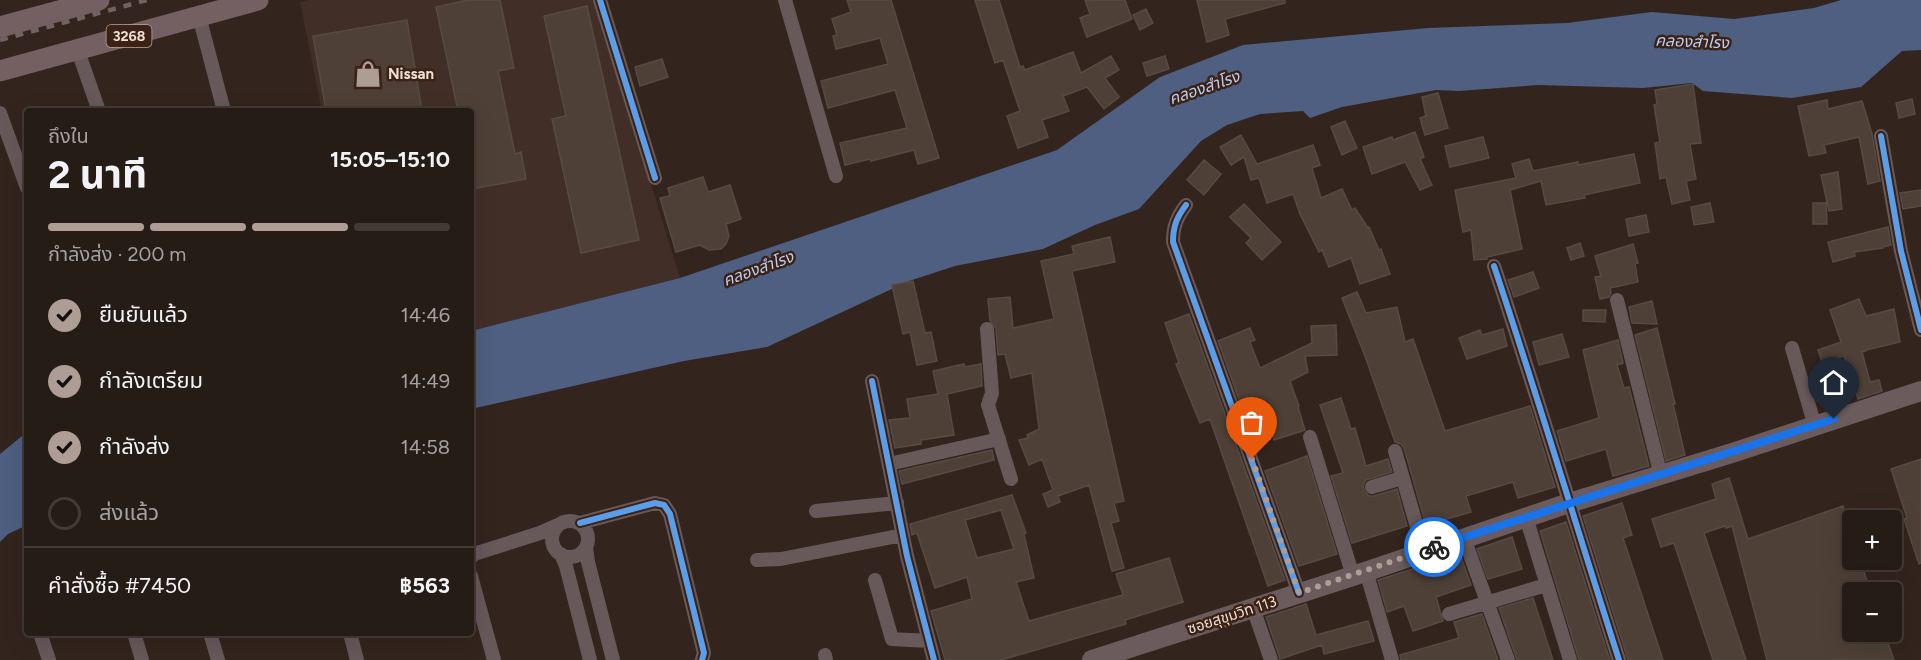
<!DOCTYPE html>
<html lang="th">
<head>
<meta charset="utf-8">
<style>
	body { margin:0; font-family:Figtree,"Noto Sans Thai",sans-serif; background:#2e251f; color:#f1f3f6; height:100vh; display:flex; flex-direction:column; font-size:22px; white-space:nowrap }
	* { box-sizing:border-box; margin:0 }
	p { font-size:20px; color:#a4a1a1 }
	.icon { flex:none; width:33px; height:33px; fill:none; stroke:currentColor; stroke-width:2; stroke-linecap:round; stroke-linejoin:round }
	.map { position:relative; flex:1; overflow:hidden }
	.sheet { position:absolute; left:24px; top:108px; width:450px; height:528px; display:flex; flex-direction:column; background:#261c16; border-radius:6px; box-shadow:0 6px 24px #0002,0 0 0 2px #423a35 }
	.sheet>* { flex:none }
	.fabs { position:absolute; left:1842px; top:510px; display:grid; gap:12px }
	.fabs a { display:grid; place-items:center; width:60px; height:60px; border-radius:6px; background:#261c16; box-shadow:0 6px 24px #0002,0 0 0 2px #423a35; font-size:30px }
	.pin { position:absolute; display:grid; place-items:center; width:51px; height:51px; color:#fff; margin:-62px -26px; border-radius:50% 50% 50% 0; rotate:-45deg; box-shadow:0 0 6px #0007 }
	.pin .icon { rotate:45deg }
	.courier { position:absolute; display:grid; place-items:center; width:60px; height:60px; margin:-30px; border:4px solid #1a73e8; border-radius:50%; background:#fff; color:#222; box-shadow:0 2px 8px #0007 }
	.headline em { font-style:normal; font-weight:700 }
	.headline div { display:flex; flex-direction:column-reverse }
	.headline { display:flex; align-items:center; justify-content:space-between; height:102px; padding:0 24px }
	h1 { font-size:39px; font-weight:700; line-height:45px }
	.bar { display:grid; grid-template-columns:repeat(4,1fr); gap:9px 6px; align-content:center; height:72px; padding:0 24px }
	.bar i { height:8px; border-radius:4px; background:#423a35 }
	.bar .on { background:#ad9d95 }
	.bar p { grid-column:span 4 }
	.line { display:flex; align-items:center; gap:15px; padding:0 24px; border-top:2px solid #423a35 }
	.line div { flex:1 }
	ol { padding:0 24px; list-style:none }
	li { display:flex; align-items:center; gap:18px; height:66px }
	li p { margin-inline-start:auto }
	li .icon { padding:6px; border-radius:50%; background:#ad9d95; color:#111; stroke-width:4 }
	li:last-child { color:#a4a1a1 }
	li i { width:33px; height:33px; border:3px solid #423a35; border-radius:50% }
	.map>svg:first-child { display:block }
	.commercial { fill:#412e27 }
	.water { fill:#4e5f81 }
	.building { fill:#4e4037; stroke:#554b43; stroke-width:1.5; fill-rule:evenodd }
	.lines { fill:none; stroke-linecap:round; stroke-linejoin:round }
	.street { stroke:#67585a; stroke-width:14 }
	.secondary { stroke:#6b5b5c; stroke-width:20 }
	.primary { stroke:#746063; stroke-width:21 }
	.rail { stroke:#6f6361; stroke-width:4.5; stroke-dasharray:8 8; stroke-linecap:butt }
	.cycleway-casing { stroke:#3b2215; stroke-width:10 }
	.cycleway { stroke:#5a9eea; stroke-width:6 }
	.done { stroke:#ad9d95; stroke-width:6; stroke-dasharray:0 10.8 }
	.route { stroke:#1a73e8; stroke-width:8 }
	.labels { text-anchor:middle; stroke-width:5; stroke-linejoin:round; paint-order:stroke }
	.shield { fill:#3b2215; stroke:#b9a69b; stroke-width:1.5 }
	.shield-label { font-size:14px; font-weight:bold; fill:#efded5 }
	.poi-label { font-size:15px; font-weight:bold; fill:#efded5; stroke:#3b2215; text-anchor:start }
	.street-label { font-size:15px; fill:#efded5; stroke:#3b2215 }
	.water-label { font-size:16px; font-style:italic; fill:#bacef5; stroke:#3b2215 }
</style>
</head>
<body>
<div class="map">
<svg width="1921" height="660" viewBox="0 0 1921 660">
	<rect width="100%" height="100%" fill="#33251d"/>
	<path class="commercial" d="M308,0H594L680,278L471,331V111H322L300,2Z"/>
	<path class="water" d="M1841,0H1921V50L1902,51L1861,87L1792,98L1703,91L1692,83L1643,88L1538,85L1459,91L1436,90L1342,107L1310,118L1303,111L1260,114L1227,125L1201,141L1139,209L1095,225L1043,249L955,266L909,281L767,347L684,361L471,409V331L680,278L1057,150L1160,77L1243,45L1428,28L1567,23L1652,12L1734,19L1814,8Z
		M27,432V525L8,534L0,542V454Z"/>
	<path class="building" d="M468,0H500L514,68L498,71L515,154L521,152L526,179L471,189V111H458L436,7Z
		M847,0H891L939,158L918,164L914,150L871,161L870,159L845,165L840,143L907,128L895,90L828,108L821,81L888,64L880,38L836,49L833,36L837,35L832,19L851,12Z
		M975,0H999L1020,67L1023,66L1025,70L1073,52L1081,73L1111,56L1119,70L1105,78L1119,97L1104,109L1087,87L1063,96L1069,111L1042,120L1048,137L1018,148L1007,116L1020,111L1003,60L995,63Z
		M1085,0H1125L1132,19L1087,37L1080,18L1090,14Z
		M1197,0H1285V3L1225,19L1229,35L1207,42Z
		M587,6L639,240L581,253L552,119L566,116L544,16Z
		M1146,9L1153,23L1140,30L1133,15Z
		M407,20L422,111H326L313,36Z
		M1165,56L1169,69L1147,76L1143,63Z
		M662,59L668,77L640,86L635,67Z
		M1693,84L1701,143L1690,144L1696,179L1686,181L1690,200L1672,204L1666,177L1660,179L1655,143L1660,142L1654,105L1657,104L1655,90Z
		M1438,93L1448,128L1425,135L1420,118L1426,116L1422,97Z
		M1912,99L1915,114L1899,118L1896,103Z
		M1827,100L1828,109L1862,101L1872,134L1880,181L1868,184L1859,137L1824,145L1826,153L1809,156L1798,106Z
		M1345,121L1357,148L1342,155L1331,127Z
		M1415,132L1424,157L1420,159L1432,185L1420,190L1405,162L1372,174L1363,147L1392,137L1393,140Z
		M1241,135L1257,164L1313,145L1320,165L1312,168L1321,198L1342,189L1352,210L1355,208L1368,228L1369,227L1379,250L1381,249L1390,274L1360,284L1351,258L1329,267L1322,250L1319,252L1300,214L1293,194L1267,203L1259,178L1251,180L1244,157L1231,165L1220,147Z
		M1483,137L1489,158L1450,167L1445,146Z
		M1634,154L1640,183L1584,195L1585,198L1546,205L1541,181L1510,190L1522,249L1487,257V259L1474,260L1471,230L1463,232L1455,190L1516,178L1512,164L1529,159L1533,171L1578,162V165Z
		M1204,160L1221,174L1204,195L1187,180Z
		M1838,172L1842,209L1829,211L1821,175Z
		M703,177L708,192L730,185L741,219L726,224L729,236L726,244L721,249L709,250L700,245L676,252L660,198L670,196L668,188Z
		M1921,190V206L1903,209L1900,193Z
		M1710,203L1714,222L1694,225L1691,207Z
		M1813,203H1826L1827,224H1813Z
		M1244,204L1281,242L1262,260L1246,243L1251,238L1230,217Z
		M1646,215L1649,232L1629,236L1626,219Z
		M1888,227L1891,245L1883,247V248L1854,252L1855,256L1833,262L1828,242Z
		M1110,237L1115,262L1072,271L1124,501L1114,503L1119,521L1111,523L1124,568L1112,571L1089,485L1058,496L1060,502L1048,507L1043,494L1053,490L1042,459L1029,465L1019,440L1028,438L1027,435L1039,429L1032,373L1011,378L1005,354L998,355L996,328L990,321L988,299L1010,297L1013,328L1054,319L1041,261L1074,254L1072,246Z
		M1580,243L1584,256L1571,260L1567,248Z
		M1633,244L1638,263L1635,264L1638,282L1610,288L1611,293L1609,297L1600,299L1595,277L1601,276L1595,256Z
		M1533,272L1539,288L1514,297L1508,280Z
		M913,281L925,333L931,332L937,361L917,365L910,332L903,334L892,285Z
		M1357,292L1366,313L1397,307L1405,342L1413,339L1445,431L1530,406L1555,487L1518,498L1513,482L1466,496L1471,512L1426,525L1404,448L1401,444L1395,442L1365,356L1342,298Z
		M1859,299L1866,316L1894,309L1900,342L1866,350V351L1862,352L1870,382L1879,380L1882,391L1858,399L1844,356L1822,362L1818,350L1841,342L1830,310Z
		M1652,301L1657,324L1632,323L1629,307Z
		M1583,310H1606L1605,322L1583,321Z
		M1189,314L1285,580L1268,586L1210,419L1200,423L1176,364L1179,363L1165,323Z
		M1336,325L1337,355L1305,356L1308,372L1290,381L1299,406L1298,407L1305,430L1274,440L1265,410L1246,419L1218,341L1250,328L1255,340L1250,342L1260,368L1312,343L1311,326Z
		M1657,328L1675,404H1673L1685,455L1666,461L1635,335Z
		M1503,329L1507,346L1467,359L1459,338L1480,330L1482,335Z
		M1562,334L1569,357L1539,365L1533,342Z
		M1618,340L1623,363L1617,365L1624,388L1629,387L1649,466L1613,476L1606,449L1566,461L1557,431L1599,418L1583,350Z
		M964,364L965,367L981,364L982,386L947,394L954,435L921,440V444L895,448L889,420L910,418L907,399L938,394L933,371Z
		M1341,398L1351,429L1355,428L1366,466L1388,459L1392,472L1366,480L1363,486L1364,490L1369,496H1374L1397,489L1407,526L1352,543L1331,476L1343,473L1320,405Z
		M992,450L994,460L902,484L899,471Z
		M1307,456L1337,554L1299,566L1265,471Z
		M1921,459V563L1919,564L1904,519L1907,518L1891,469Z
		M1729,478L1748,539L1843,506L1852,536V560H1860L1871,592H1852V632H1884L1894,660H1767L1732,526L1726,528L1725,526L1704,533L1746,660H1713L1674,543L1661,547L1652,519L1716,499L1712,484Z
		M1012,495L1026,533L1024,534L1034,578L1016,582L1029,621L1123,595L1116,574L1169,558L1183,602L1125,620L1126,624L1001,660H945L931,611L972,599L967,577L935,588L917,533L912,535L910,524ZM1001,510L1014,549L977,558L965,520Z
		M1622,503L1632,535L1623,538L1663,660H1628L1583,516Z
		M1566,522L1595,614L1610,660H1579L1540,531Z
		M1512,537L1522,569L1488,579L1477,549Z
		M1460,554L1471,585L1436,597L1443,621L1413,631L1404,606L1387,612L1378,580Z
		M1533,598L1553,660H1517L1499,608Z
		M1306,604L1316,635L1368,621L1374,641L1324,654L1322,645L1280,659L1266,617Z
		M1482,614L1498,660H1401L1400,655L1459,638L1454,622Z"/>
	<g class="lines">
		<path class="street" d="M600,0L655,178
			M785,0L836,176
			M199,16L224,111
			M78,51L99,111
			M0,113L27,188
			M1881,136L1901,251L1921,330
			M1186,205C1177,217 1173,226 1173,242L1299,593
			M1494,266C1538,397 1577,529 1619,660
			M1617,300L1661,476
			M987,329L992,393L988,405L1011,479
			M1792,348L1815,426
			M872,381L907,556L934,660
			M1310,437L1353,576
			M1395,451L1424,551
			M889,464L999,439
			M1372,487L1402,478
			M816,511L897,503
			M1526,517L1570,660
			M552 539a18 18 0 1 1 36 0a18 18 0 1 1-36 0Z
			M580,523L655,503L664,505L670,514L704,653L702,660
			M1464,538L1508,660
			M586,547L588,562L613,660
			M561,554L566,566L590,660
			M471,557L474,554L540,533L558,525
			M757,560L781,559L903,535
			M1366,571L1392,660
			M471,576L494,660
			M875,580L892,639L929,641
			M1253,608L1271,660
			M1449,614L1546,585
			M40,633L49,660
			M134,633L142,660
			M210,633L218,660
			M350,633L357,660
			M825,655L826,660"/>
		<path class="secondary" d="M1092,660L1353,576L1569,503L1732,453L1921,391"/>
		<path class="primary" d="M0,27L99,0
			M0,71L258,0"/>
		<path class="rail" d="M0,40L147,0"/>
		<defs>
			<path id="cycleway" d="M600,0L655,178
				M1881,136L1901,251L1921,330
				M1186,205C1177,217 1173,226 1173,242L1299,593
				M1494,266C1538,397 1577,529 1619,660
				M872,381L907,556L934,660
				M580,523L655,503L664,505L670,514L704,653L702,660"/>
		</defs>
		<use href="#cycleway" class="cycleway-casing"/>
		<use href="#cycleway" class="cycleway"/>
	</g>
	<g class="lines">
		<path class="done" d="M1252,459L1299,593L1434,547"/>
		<path class="route" d="M1434,547L1834,419"/>
	</g>
	<defs>
		<symbol id="shop-bare" viewBox="-9 -9 18 18"><path d="M-5-2.5h2.3a2.7 3.5 0 0 1 5.4 0H5L5.5 6h-11ZM-1.5-2.5h3a1.5 2.3 0 0 0-3 0Z" fill="#ad9d95" stroke="#3b2215" stroke-width="2.5" paint-order="stroke"/></symbol>
	</defs>
	<g fill-rule="evenodd">
		<use href="#shop-bare" x="349" y="55" width="38" height="38"/>
	</g>
	<g class="labels">
		<rect class="shield" x="106.5" y="25" width="45" height="22" rx="4.5"/>
		<g class="shield-label">
			<text x="129" y="41">3268</text>
		</g>
		<g class="poi-label">
			<text x="388" y="79">Nissan</text>
		</g>
		<g class="street-label">
			<text transform="translate(1232 615) rotate(-18)" y="5">ซอยสุขุมวิท 113</text>
		</g>
		<g class="water-label">
			<text transform="translate(1692 41) rotate(2)" y="6">คลองสำโรง</text>
			<text transform="translate(1204 87) rotate(-19)" y="6">คลองสำโรง</text>
			<text transform="translate(758 268) rotate(-20)" y="6">คลองสำโรง</text>
		</g>
	</g>
</svg>
<div class="fabs">
<a>+</a>
<a>−</a>
</div>
<div class="pin" style="left:1252px;top:459px;background:#ea580c"><svg class="icon" aria-label="bag" viewBox="0 0 24 24"><path d="M5 8h14l-1 12H6zM9 8a3 3 0 0 1 6 0"/></svg></div>
<div class="pin" style="left:1834px;top:419px;background:#1f2937"><svg class="icon" aria-label="home" viewBox="0 0 24 24"><path d="M3 11l9-7 9 7M6 9v11h12V9"/></svg></div>
<div class="courier" style="left:1434px;top:547px"><svg class="icon" aria-label="bike" viewBox="0 0 24 24"><circle cx="6" cy="16" r="4"/><circle cx="18" cy="16" r="4"/><path d="M6 16l4-8h5l3 8M10 8l3 8H6M13 5h3"/></svg></div>
<section class="sheet">
<div class="headline"><div><h1>2 นาที</h1><p>ถึงใน</p></div><em>15:05–15:10</em></div>
<div class="bar"><i class="on"></i><i class="on"></i><i class="on"></i><i></i><p>กำลังส่ง · 200 m</p></div>
<ol>
<li><svg class="icon" aria-label="check" viewBox="0 0 24 24"><path d="M5 12l5 5 9-10"/></svg>ยืนยันแล้ว<p>14:46</p></li>
<li><svg class="icon" aria-label="check" viewBox="0 0 24 24"><path d="M5 12l5 5 9-10"/></svg>กำลังเตรียม<p>14:49</p></li>
<li><svg class="icon" aria-label="check" viewBox="0 0 24 24"><path d="M5 12l5 5 9-10"/></svg>กำลังส่ง<p>14:58</p></li>
<li><i></i>ส่งแล้ว</li>
</ol>
<div class="line" style="height:78px"><div>คำสั่งซื้อ #7450</div><b>฿563</b></div>
</section>
</div>
</body>
</html>
